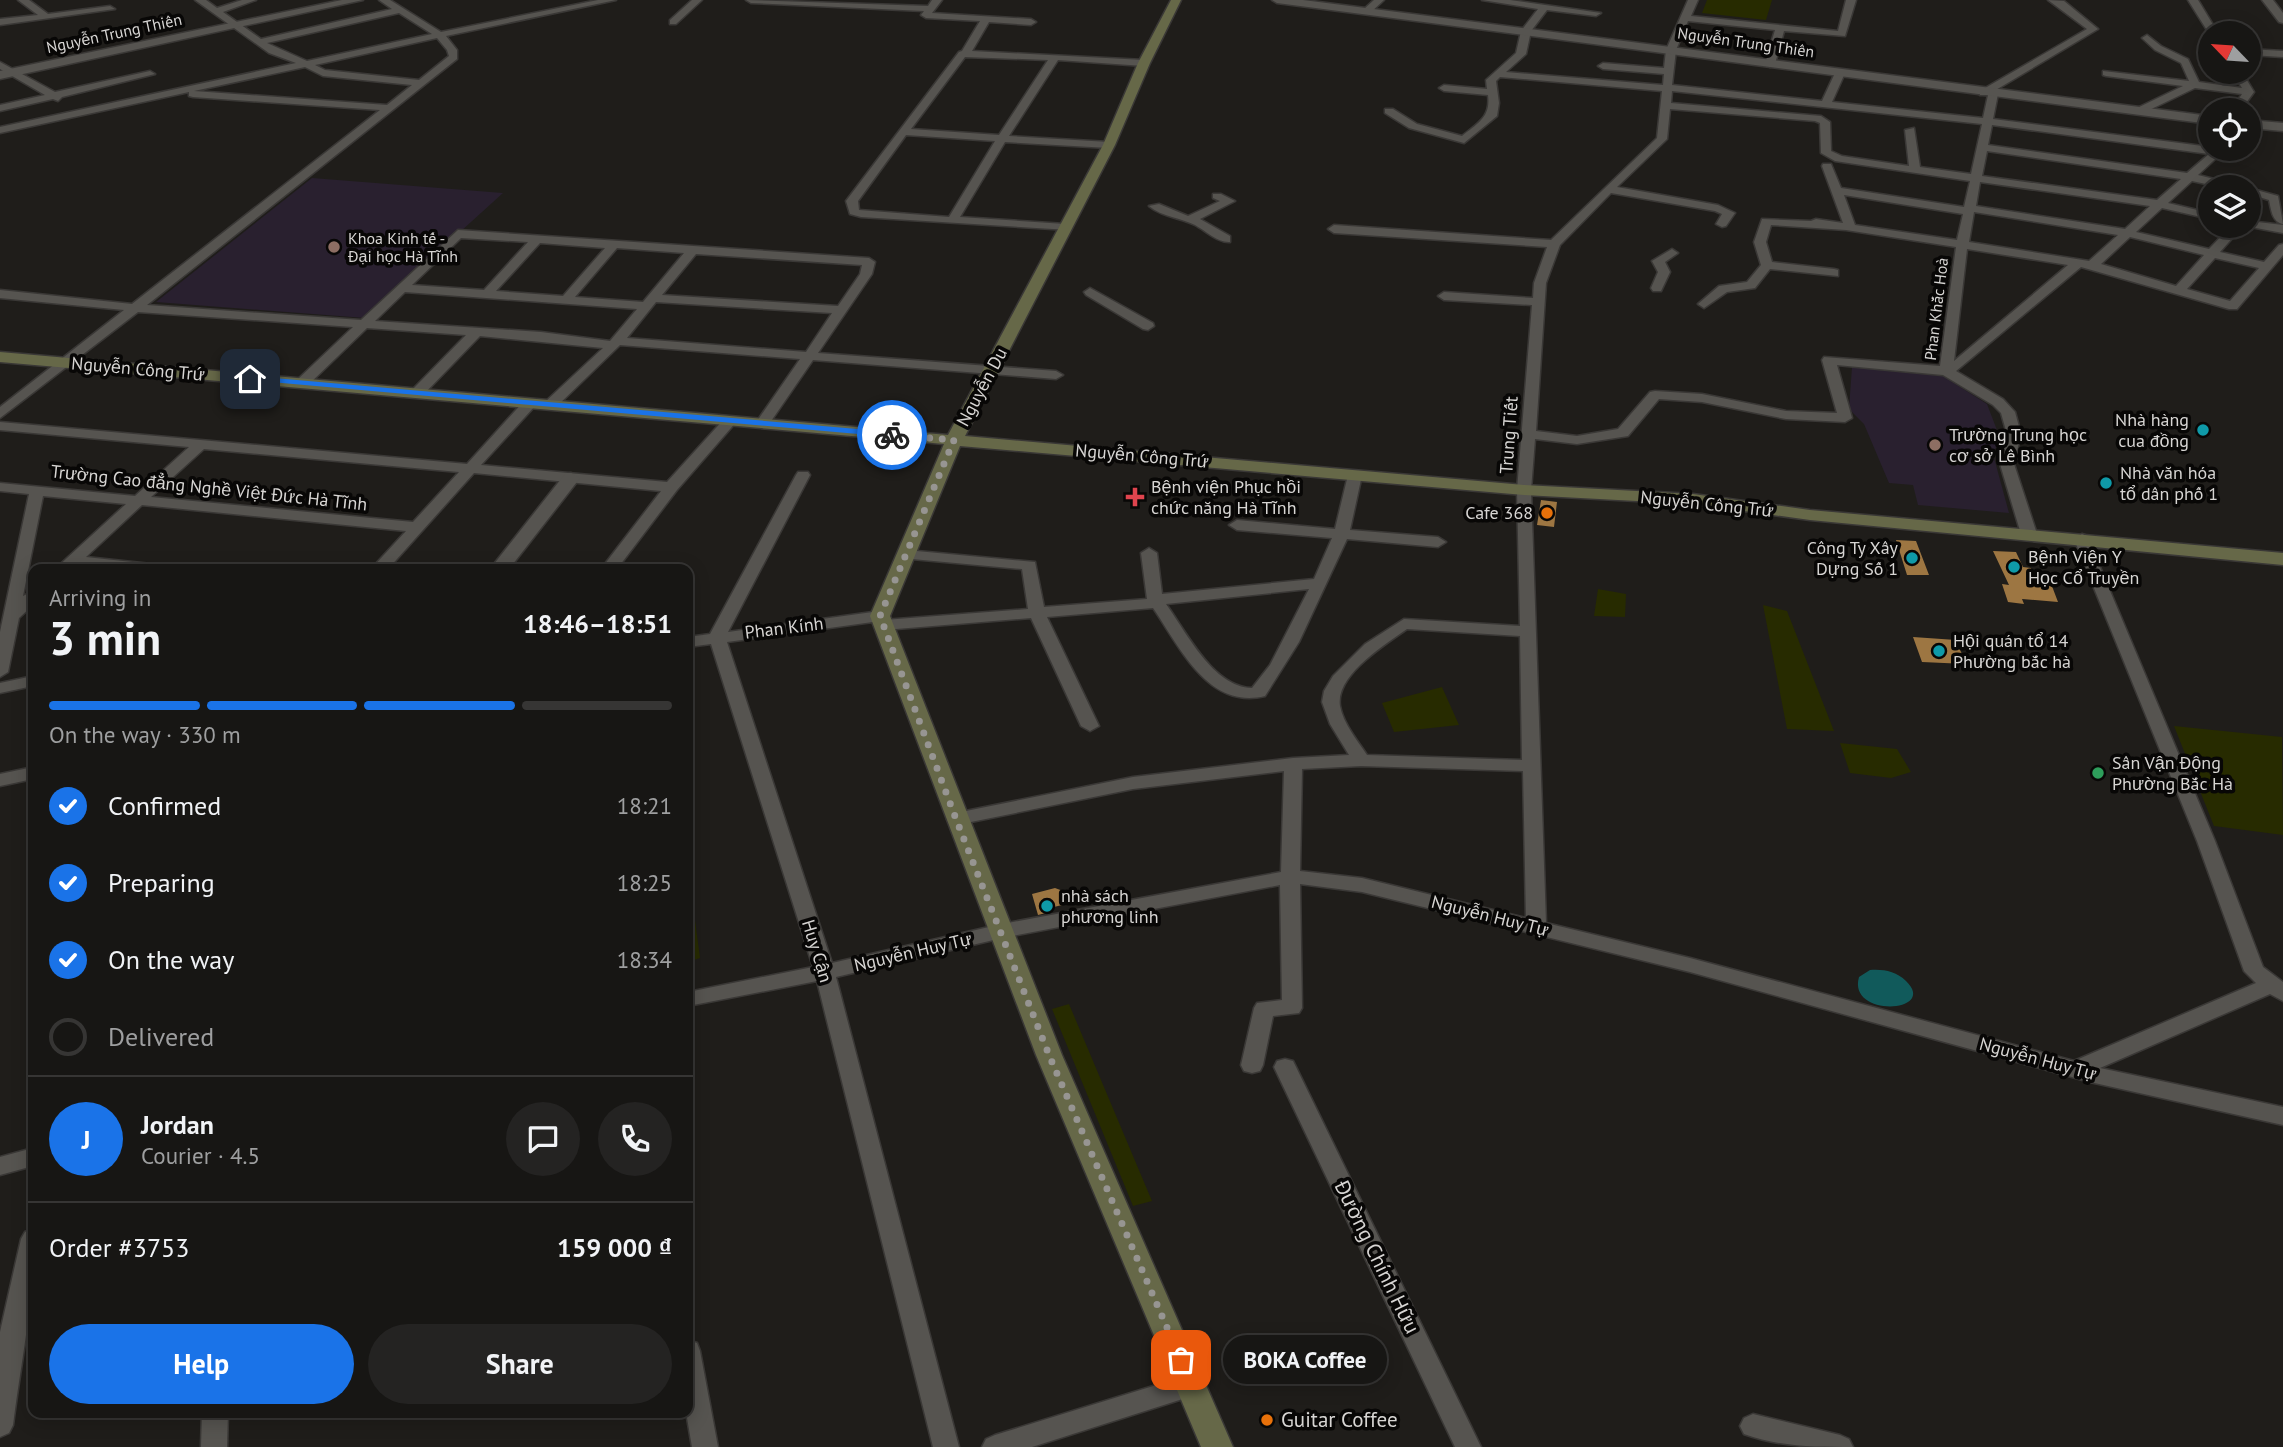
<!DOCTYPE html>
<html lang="en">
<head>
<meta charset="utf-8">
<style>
	body { margin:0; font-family:"PT Sans",sans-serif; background:#242322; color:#f1f3f6; height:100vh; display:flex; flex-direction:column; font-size:26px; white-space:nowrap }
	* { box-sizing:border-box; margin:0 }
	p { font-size:23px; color:#9e9fa0 }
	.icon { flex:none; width:38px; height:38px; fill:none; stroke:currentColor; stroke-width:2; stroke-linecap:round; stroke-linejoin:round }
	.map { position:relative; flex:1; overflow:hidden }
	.sheet { position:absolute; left:28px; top:564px; width:665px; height:854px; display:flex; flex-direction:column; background:#171614; border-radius:14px; box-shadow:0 4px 18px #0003,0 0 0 2px #363534 }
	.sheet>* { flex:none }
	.needle { width:46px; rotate:295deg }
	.tools { position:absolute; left:2198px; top:21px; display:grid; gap:14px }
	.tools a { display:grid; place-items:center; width:63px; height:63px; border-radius:50%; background:#171614; box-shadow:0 4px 18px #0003,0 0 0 2px #363534; font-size:35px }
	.pin { position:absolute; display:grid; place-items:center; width:60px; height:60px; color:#fff; margin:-30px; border-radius:14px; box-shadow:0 4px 10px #0006 }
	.courier { position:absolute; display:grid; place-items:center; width:70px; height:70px; margin:-35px; border:5px solid #1a73e8; border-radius:50%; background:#fff; color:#222; box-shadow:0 2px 9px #0007 }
	.bubble { position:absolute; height:49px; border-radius:24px; background:#171614; box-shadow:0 4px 18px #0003,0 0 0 2px #363534; font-size:23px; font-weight:600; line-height:49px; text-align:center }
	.head em { font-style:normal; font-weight:600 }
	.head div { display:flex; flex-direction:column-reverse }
	.head { display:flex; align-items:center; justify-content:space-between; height:119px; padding:0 21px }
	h1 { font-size:46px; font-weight:600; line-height:52px }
	.bar { display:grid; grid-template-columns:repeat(4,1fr); gap:10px 7px; align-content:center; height:84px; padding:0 21px }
	.bar i { height:9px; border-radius:5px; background:#363534 }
	.bar .current { background:#1a73e8 }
	.bar p { grid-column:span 4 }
	.line { display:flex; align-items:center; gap:18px; padding:0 21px; border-top:2px solid #363534 }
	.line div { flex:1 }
	.round { display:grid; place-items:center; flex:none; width:74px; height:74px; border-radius:37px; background:#242322 }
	ol { padding:0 21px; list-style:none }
	li { display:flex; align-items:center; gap:21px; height:77px }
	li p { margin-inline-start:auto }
	li .icon { padding:7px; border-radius:50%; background:#1a73e8; color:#fff; stroke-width:4 }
	li:last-child { color:#9e9fa0 }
	li i { width:38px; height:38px; border:4px solid #363534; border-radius:50% }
	.button { display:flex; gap:14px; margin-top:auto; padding:14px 21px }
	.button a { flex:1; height:80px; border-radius:42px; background:#1a73e8; color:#fff; font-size:28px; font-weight:600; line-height:80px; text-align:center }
	.button a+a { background:#242322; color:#f1f3f6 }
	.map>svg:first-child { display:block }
	.education { fill:#29202f }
	.green { fill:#272b00 }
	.water { fill:#115a5b }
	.building { fill:#9d7642 }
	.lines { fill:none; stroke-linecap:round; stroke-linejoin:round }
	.minor-casing { stroke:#3a3836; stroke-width:3 }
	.tertiary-casing { stroke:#3a3836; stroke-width:3 }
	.secondary-casing { stroke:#3a3836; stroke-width:3 }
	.minor { fill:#565450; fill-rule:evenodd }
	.tertiary { fill:#565450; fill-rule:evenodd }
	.secondary { fill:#666848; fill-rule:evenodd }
	.route { fill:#1a73e8 }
	.done { stroke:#979592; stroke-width:7; stroke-dasharray:0 12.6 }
	.education-dot { fill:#8d6e63; stroke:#080706; stroke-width:2.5 }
	.culture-dot { fill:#0f9aa8; stroke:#080706; stroke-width:2.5 }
	.health-dot { fill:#e0444e; stroke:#080706; stroke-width:2.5 }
	.food-dot { fill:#e8710a; stroke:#080706; stroke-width:2.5 }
	.leisure-dot { fill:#2e9e5b; stroke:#080706; stroke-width:2.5 }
	.labels { text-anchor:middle; stroke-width:7; stroke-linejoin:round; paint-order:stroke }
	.far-street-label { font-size:16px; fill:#d7d5d3; stroke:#080706 }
	.far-poi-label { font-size:16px; fill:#d7d5d3; stroke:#080706; text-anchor:start }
	.street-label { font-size:18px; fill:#d7d5d3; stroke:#080706 }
	.poi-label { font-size:18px; fill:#d7d5d3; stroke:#080706; text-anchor:start }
	.near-street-label { font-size:21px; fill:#d7d5d3; stroke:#080706 }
	.near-poi-label { font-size:21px; fill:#d7d5d3; stroke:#080706; text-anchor:start }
</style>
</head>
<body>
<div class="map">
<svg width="2283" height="1447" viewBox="0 0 2283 1447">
	<rect width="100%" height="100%" fill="#1f1d1a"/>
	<path class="education" d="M312,178L503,193L365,318L156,302Z
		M1852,367L1943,376L1987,404L2000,438L1993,454L2009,513L1918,505L1913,485L1889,483L1864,424L1849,409Z"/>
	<path class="green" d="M1707,0H1772L1766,20L1702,13Z
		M1598,589L1626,594L1625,617L1594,616Z
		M1763,605L1787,611L1834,731L1787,729Z
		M1442,687L1459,725L1394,732L1382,703Z
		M2174,726L2282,737L2283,835L2214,826Z
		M1840,743L1897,749L1911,772L1891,778L1850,773Z
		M688,867L700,958L688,962Z
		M1069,1004L1152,1201L1133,1206L1052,1009Z"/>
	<path class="water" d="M1870,970C1883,969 1896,971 1906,981C1939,1013 1847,1018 1859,977Z"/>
	<path class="building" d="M1541,500L1557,502L1554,527L1537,525Z
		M1896,540L1916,541L1929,575H1907Z
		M1993,551L2016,552L2023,567L2031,568L2032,572L2047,573L2058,602L2022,599L2024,604L2008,602L2002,584L2009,585Z
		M1913,637L1956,640L1966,664L1922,662Z
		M1055,888L1063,891L1066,904L1050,908V912L1038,915L1032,894Z"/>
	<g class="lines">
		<defs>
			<path id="minor" d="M18,0H29L48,14L110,6L115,9L0,25V19L38,15Z
				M195,0H206L217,8L242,0H256L223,12L261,39L392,9L379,0H390L441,32L598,0H616L446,36L457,50V59L147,305L361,320L458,230L869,258L875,262L872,274L818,353L1056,371L1063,375L1056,379L813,360L767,427L762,428L755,424L800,359L620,345L555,408H545V402L603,348L480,336L422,396L417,397L410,393L412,390L466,335L367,328L307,386H297V380L353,327L138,312L0,418V407L124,310L0,298V290L132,304L380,110L193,97L189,96V92L0,133V127L296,63L269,53ZM399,13L432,34L307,61L267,43ZM437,38L447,50L449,56L419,80L325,70L315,65ZM305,67L323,76L412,85L387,105L194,91ZM461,238L528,242L484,290L412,285ZM540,243L605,248L563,296L496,291ZM617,248L684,253L643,302L575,297ZM696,254L862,265L860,274L838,306L662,295ZM405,292L637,309L610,341L541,332L375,321ZM656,302L832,313L806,352L627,338Z
				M692,0H702L676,24H670V20Z
				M746,0L928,6L932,0H942L932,13L1031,19L1036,22L1031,25L989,22L972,51L1144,60L1149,63L1144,66L1058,60L1009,136L1109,142L1114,145L1109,148L1005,142L960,217L1065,224L1071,228L1069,230L861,217L850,214L846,201L959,52L962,51L980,21L926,18L921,15L924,11L751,3ZM965,57L1048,60L999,135L911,129ZM906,135L995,141L949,217L859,210L858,201Z
				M1374,0H1384L1370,13H1364V9Z
				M1482,0H1510L1601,13L1596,16L1547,10L1531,31L1526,54L1506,72L1663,85L1664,74L1603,69L1598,66L1603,63L1664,68L1666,50L1688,0H1698L1691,16L1838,31L1846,0H1856L1845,36L1784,31L1775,64L1770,67L1765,64L1775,30L1688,21L1676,50L1672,85L1822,101L1835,73L1840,70L1845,73L1832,102L1983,118L1988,95H1980V91L2087,29L2048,0L2064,1L2098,29L1994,91L1998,94L1993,119L2226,149L2198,175L2238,185L2239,187H2220L2192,181L2168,203L2210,213V219L2162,208L2136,232L2209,249L2231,226H2243L2220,252L2264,262L2279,245L2283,244V255L2237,309H2229L2081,267L1956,371L2003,399L2015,412L2021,434L2014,464L2037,534L2034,537L2029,539L2021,534L2000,464L2007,434L2001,413L1993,405L1943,375L1837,365L1852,418L1845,422L1786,419L1702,402L1659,399L1628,436L1577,444L1535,439L1531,490L1546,923L1690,958L2074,1061L2256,983L2244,971L2197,841L2074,539L2082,534L2087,536L2215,841L2263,967L2283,982V1001L2270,994L2100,1068L2283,1107V1125L2090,1082L1690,972L1362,892L1300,884L1302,1008L1299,1013L1273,1016L1263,1065L1260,1071L1252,1073L1244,1071L1241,1065L1254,1008L1257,1003L1282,1000L1280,885L1002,938L836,977L959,1447H933L817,981L688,1006V992L813,967L711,644L688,647V637L710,634L796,475L798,472H808L810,475L728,632L880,611L888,616L880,621L727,642L832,963L1002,924L1281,872L1284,771L1133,789L956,825L949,823L947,819L949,815L956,813L1133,777L1293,758L1349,755L1330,724L1322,702L1324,691L1333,676L1365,644L1404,619L1520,626L1517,490L1532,305L1444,300L1438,296L1444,292L1533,298L1534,283L1547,247L1334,233L1328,229L1334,225L1551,240L1657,138L1662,91L1500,77L1496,81L1499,103L1497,116L1464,143L1409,128L1385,113V109H1393L1417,124L1462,136C1478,123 1491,117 1488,95L1444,91L1439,88L1444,85L1487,89L1486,80L1516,53L1521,31L1538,9ZM1672,91L1982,124L1971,174L1920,167L1914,128L1905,130L1909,166L1842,156L1831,151L1830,122L1821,116L1671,103ZM1670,109L1815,121L1820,123L1821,153L1835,161L1970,181L1964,207L1841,188L1831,164H1823L1822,166L1843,223L1816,219L1811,221L1762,219L1754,242L1761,265L1747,282L1719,286L1698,304L1704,308L1727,292L1755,288L1770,269L1838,276V270L1834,269L1772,262L1766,242L1771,225L1846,230L1956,247L1940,366L1824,357L1822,360L1837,413L1786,411L1702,394L1655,391L1650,392L1618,429L1577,436L1536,431L1546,283L1560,245L1611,193L1715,211L1722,214L1716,224L1722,227L1726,226L1735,213L1718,205L1617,187L1667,139ZM1992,125L2209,154L2187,173L1988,145ZM1987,151L2181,179L2157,200L1982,176ZM1980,182L2150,206L2125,229L1976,206ZM1844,195L1963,214L1957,240L1855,225ZM1974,212L2118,235L2089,261L1969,242ZM2130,237L2204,255L2176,286L2101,264ZM1967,249L2068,265L1954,361ZM2215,258L2259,268L2230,301L2187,289ZM1407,629L1520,636L1522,760L1367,755C1357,740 1343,723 1340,706C1335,675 1386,644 1407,629ZM1361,766L1523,771L1526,918L1362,878L1300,871L1302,769Z
				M2188,0H2198L2218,33L2210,35Z
				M2147,35L2161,46L2188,59L2199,82L2242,88L2232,72H2242L2254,92L2241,110H2231L2242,94L2195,88L2143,113H2135V109L2183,86L2106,76L2103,75V71L2189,81L2181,63L2155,50L2142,38Z
				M2249,49L2283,51V57L2249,55Z
				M0,62L55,92L150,71L155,74L62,97L58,101L53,99L0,111V105L45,95L0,69Z
				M2249,188L2278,196L2283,224C2272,222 2271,209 2269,200L2249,194Z
				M1213,194H1221L1235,201L1200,219L1230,236V242C1218,243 1206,231 1195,225C1182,218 1162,217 1149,206L1159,204L1188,216L1220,201L1213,198Z
				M2249,221L2283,225V233L2245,226H2249Z
				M1672,249L1678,253L1665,262L1670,272L1661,291H1653L1651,288L1658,272L1652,261Z
				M1090,288L1153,323L1154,326L1148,330L1143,329L1086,295L1084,292Z
				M530,399L537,403L535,406L481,465L667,482L725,418H735L737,421L677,490L617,569H601L661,491L474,473L388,569H371L406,531L142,505L86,557L151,564L159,569H108L76,565L72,569H55L126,504L43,496L23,596L33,591V605L19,618L8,672L0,677V632L29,494L0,491V483L135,496L189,447L0,430V422L467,464L525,400ZM204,449L459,472L413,522L151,497Z
				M1355,471L1362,475L1350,530L1438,537L1446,542L1438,547L1347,539L1299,642L1265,696C1208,710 1180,647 1153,608L1047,617L1099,726L1090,731L1081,726L1031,618L884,630L876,625L884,620L1028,609L1022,569L901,558L898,555L906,550L1035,562L1044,607L1147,599L1141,553L1149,548L1157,553L1162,594L1314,579L1332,538L1237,530L1229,525L1237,520L1335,529L1348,475ZM1309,589L1270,665L1252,688C1213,687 1187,633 1166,604Z
				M33,676V686L0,693V683Z
				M33,767V779L0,786V774Z
				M1285,1059L1293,1061L1296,1067L1481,1447H1455L1274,1067L1277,1061Z
				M33,1148V1166L0,1175V1157Z
				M33,1229C36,1294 21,1360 13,1425L9,1433L0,1437V1332L21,1239L25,1232Z
				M688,1340L697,1343L700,1351L718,1447H692L686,1412Z
				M1192,1374L1201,1377L1205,1385L1201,1393L1192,1396L1032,1447H982L986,1439L995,1435Z
				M202,1412H228L227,1447H201Z
				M1753,1414L1840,1435L1849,1439L1853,1447C1815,1447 1780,1447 1744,1434L1740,1426L1744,1418Z"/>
			<path id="tertiary" d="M342,0H363L0,79V71Z
				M1272,0H1303L2210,116V124L1277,3Z
				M2262,0H2273L2283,13V23L2279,22Z
				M2249,120L2283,123V131L2249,128Z
				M571,473L580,478L509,569H490L565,474Z"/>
			<path id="secondary" d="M1171,0H1181L1150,63L1115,145L965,436L1524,485L1693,494L1810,510L2283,553V565L1810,520L1693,504L1524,495L960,446L890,616L1062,1055L1233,1447H1201L1036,1055L870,616L944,444L0,362V352L948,435L1103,145L1138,63Z"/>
		</defs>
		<use href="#minor" class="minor-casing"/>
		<use href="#tertiary" class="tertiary-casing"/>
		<use href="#secondary" class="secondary-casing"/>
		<use href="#minor" class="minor"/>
		<use href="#tertiary" class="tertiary"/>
		<use href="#secondary" class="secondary"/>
	</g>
	<path class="route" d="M250,376L892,432L897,435L892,437L247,380V377Z"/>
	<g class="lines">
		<path class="done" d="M892,435L954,440L880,616L956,819L1049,1055L1181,1360"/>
	</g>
	<g class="education-dot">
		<circle cx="334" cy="247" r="7"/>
		<circle cx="1935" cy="445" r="7"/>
	</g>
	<g class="culture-dot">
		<circle cx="2203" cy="430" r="7"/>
		<circle cx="2106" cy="483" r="7"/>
		<circle cx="1912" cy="558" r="7"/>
		<circle cx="2014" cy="567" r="7"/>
		<circle cx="1939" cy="651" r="7"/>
		<circle cx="1047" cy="906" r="7"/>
	</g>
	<path class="health-dot" d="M1131.5 486.5h7v7h7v7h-7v7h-7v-7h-7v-7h7z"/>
	<g class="food-dot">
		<circle cx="1547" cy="513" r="7"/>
		<circle cx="1267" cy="1420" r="7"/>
	</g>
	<circle class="leisure-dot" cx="2098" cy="773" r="7"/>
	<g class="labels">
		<g class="far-street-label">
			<text transform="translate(114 33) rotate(-12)" y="6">Nguyễn Trung Thiên</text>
			<text transform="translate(1746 42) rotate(8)" y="6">Nguyễn Trung Thiên</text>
			<text transform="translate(1936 309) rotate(-83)" y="6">Phan Khắc Hoà</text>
		</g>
		<g class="far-poi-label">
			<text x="348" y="244">Khoa Kinh tế -<tspan x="348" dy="18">Đại học Hà Tĩnh</tspan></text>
		</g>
		<g class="street-label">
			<text transform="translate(138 369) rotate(5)" y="6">Nguyễn Công Trứ</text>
			<text transform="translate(982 387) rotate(-62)" y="6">Nguyễn Du</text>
			<text transform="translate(1509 435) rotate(-86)" y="6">Trung Tiết</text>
			<text transform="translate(1142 456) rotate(5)" y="6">Nguyễn Công Trứ</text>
			<text transform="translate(209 488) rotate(6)" y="6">Trường Cao đẳng Nghề Việt Đức Hà Tĩnh</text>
			<text transform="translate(1707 504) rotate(6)" y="6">Nguyễn Công Trứ</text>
			<text transform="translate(784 628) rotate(-7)" y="6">Phan Kính</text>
			<text transform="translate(1490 916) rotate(14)" y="6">Nguyễn Huy Tự</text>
			<text transform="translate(817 951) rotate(73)" y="6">Huy Cận</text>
			<text transform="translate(913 952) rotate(-13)" y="6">Nguyễn Huy Tự</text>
			<text transform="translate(2038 1059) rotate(15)" y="6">Nguyễn Huy Tự</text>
		</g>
		<g class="poi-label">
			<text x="2189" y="426" text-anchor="end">Nhà hàng<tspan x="2189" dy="21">cua đồng</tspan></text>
			<text x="1949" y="441">Trường Trung học<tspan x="1949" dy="21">cơ sở Lê Bình</tspan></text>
			<text x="2120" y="479">Nhà văn hóa<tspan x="2120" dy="21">tổ dân phố 1</tspan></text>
			<text x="1151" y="493">Bệnh viện Phục hồi<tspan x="1151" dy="21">chức năng Hà Tĩnh</tspan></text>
			<text x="1533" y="519" text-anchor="end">Cafe 368</text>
			<text x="1898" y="554" text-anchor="end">Công Ty Xây<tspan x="1898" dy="21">Dựng Số 1</tspan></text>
			<text x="2028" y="563">Bệnh Viện Y<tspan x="2028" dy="21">Học Cổ Truyền</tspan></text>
			<text x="1953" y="647">Hội quán tổ 14<tspan x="1953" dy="21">Phường bắc hà</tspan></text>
			<text x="2112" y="769">Sân Vận Động<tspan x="2112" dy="21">Phường Bắc Hà</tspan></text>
			<text x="1061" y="902">nhà sách<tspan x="1061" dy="21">phương linh</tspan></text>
		</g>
		<g class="near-street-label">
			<text transform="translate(1377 1257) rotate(64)" y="7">Đường Chính Hữu</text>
		</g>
		<g class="near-poi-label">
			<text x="1281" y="1427">Guitar Coffee</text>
		</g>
	</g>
</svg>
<div class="tools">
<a><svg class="needle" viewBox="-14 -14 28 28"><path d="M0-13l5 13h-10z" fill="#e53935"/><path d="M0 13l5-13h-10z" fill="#9e9fa0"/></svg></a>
<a><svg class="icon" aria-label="locate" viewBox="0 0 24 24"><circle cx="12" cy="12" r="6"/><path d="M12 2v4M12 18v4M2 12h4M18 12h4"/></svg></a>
<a><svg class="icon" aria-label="layers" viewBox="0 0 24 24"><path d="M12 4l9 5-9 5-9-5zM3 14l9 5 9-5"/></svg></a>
</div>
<div class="pin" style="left:1181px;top:1360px;background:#ea580c"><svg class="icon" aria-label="bag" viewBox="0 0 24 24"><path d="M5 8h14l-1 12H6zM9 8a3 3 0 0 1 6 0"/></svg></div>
<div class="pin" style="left:250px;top:379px;background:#1f2937"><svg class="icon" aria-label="home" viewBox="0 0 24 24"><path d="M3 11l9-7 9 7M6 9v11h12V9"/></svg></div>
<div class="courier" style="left:892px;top:435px"><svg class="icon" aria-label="bike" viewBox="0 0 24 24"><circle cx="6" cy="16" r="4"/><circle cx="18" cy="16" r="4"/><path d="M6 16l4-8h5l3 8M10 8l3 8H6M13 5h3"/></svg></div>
<div class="bubble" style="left:1223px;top:1335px;width:164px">BOKA Coffee</div>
<section class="sheet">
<div class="head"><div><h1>3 min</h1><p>Arriving in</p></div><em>18:46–18:51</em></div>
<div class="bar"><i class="current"></i><i class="current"></i><i class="current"></i><i></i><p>On the way · 330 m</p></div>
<ol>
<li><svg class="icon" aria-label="check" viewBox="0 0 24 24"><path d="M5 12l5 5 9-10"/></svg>Confirmed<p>18:21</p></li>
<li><svg class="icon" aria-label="check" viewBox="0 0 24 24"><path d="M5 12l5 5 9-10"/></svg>Preparing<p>18:25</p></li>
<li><svg class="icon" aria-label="check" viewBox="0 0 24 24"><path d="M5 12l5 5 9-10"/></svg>On the way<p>18:34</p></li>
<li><i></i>Delivered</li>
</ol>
<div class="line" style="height:126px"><b class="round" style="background:#1a73e8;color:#fff">J</b><div><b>Jordan</b><p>Courier · 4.5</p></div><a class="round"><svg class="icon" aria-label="chat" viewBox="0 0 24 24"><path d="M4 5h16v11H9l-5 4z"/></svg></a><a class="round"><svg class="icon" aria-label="phone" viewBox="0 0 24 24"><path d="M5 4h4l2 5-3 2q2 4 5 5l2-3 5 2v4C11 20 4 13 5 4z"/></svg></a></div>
<div class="line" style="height:91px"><div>Order #3753</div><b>159 000 ₫</b></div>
<div class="button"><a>Help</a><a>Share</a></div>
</section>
</div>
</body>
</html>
